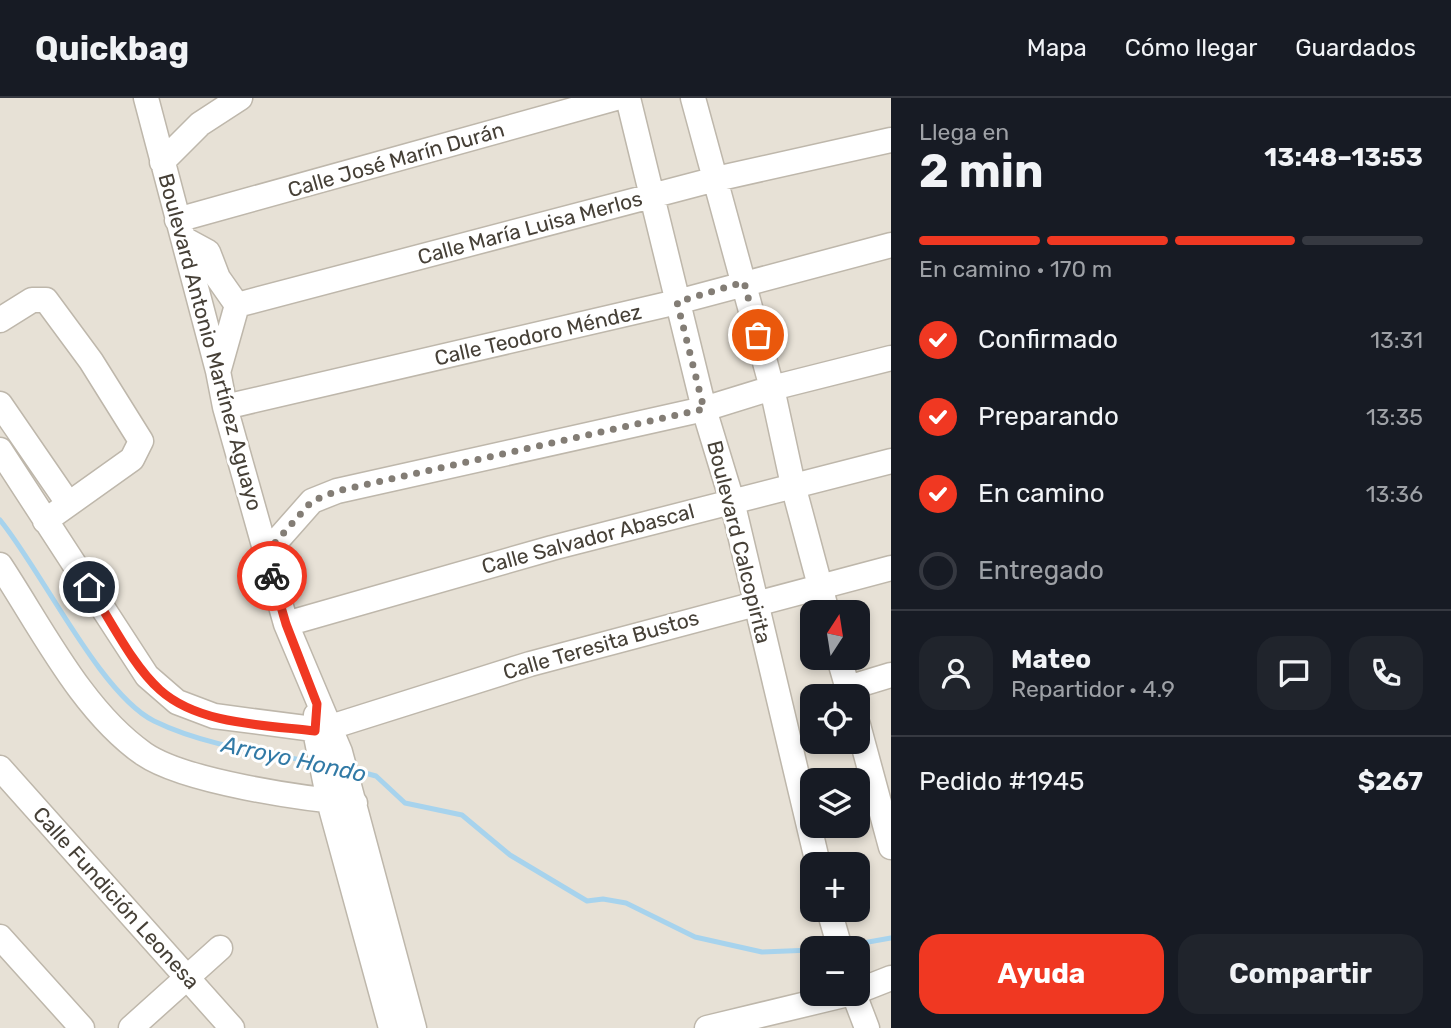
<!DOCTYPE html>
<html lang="es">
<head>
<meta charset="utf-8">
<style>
	body { margin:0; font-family:Rubik,sans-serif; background:#20242c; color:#f1f3f6; height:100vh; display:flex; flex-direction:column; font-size:26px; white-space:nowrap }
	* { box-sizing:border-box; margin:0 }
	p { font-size:23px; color:#9ea1a6 }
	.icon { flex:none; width:38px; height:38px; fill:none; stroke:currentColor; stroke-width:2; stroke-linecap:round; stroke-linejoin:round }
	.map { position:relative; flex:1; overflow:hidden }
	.side { display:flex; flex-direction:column; background:#171b24; width:560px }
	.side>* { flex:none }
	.needle { width:46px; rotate:12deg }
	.controls { position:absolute; left:800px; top:502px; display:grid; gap:14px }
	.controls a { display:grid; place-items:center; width:70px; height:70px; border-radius:14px; background:#171b24; box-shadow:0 4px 10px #0003; font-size:35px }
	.pin { position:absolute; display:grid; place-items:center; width:60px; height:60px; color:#fff; margin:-30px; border:4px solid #fff; border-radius:50%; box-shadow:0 2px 7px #0007 }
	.courier { position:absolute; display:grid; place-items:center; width:70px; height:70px; margin:-35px; border:5px solid #f03822; border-radius:50%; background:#fff; color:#222; box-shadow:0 2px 9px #0007 }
	.head em { font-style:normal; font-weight:700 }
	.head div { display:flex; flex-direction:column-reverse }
	.head { display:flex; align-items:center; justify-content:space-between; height:119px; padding:0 28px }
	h1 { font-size:46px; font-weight:700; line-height:52px }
	.bar { display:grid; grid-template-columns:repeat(4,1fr); gap:10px 7px; align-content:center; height:84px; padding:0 28px }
	.bar i { height:9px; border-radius:5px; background:#363941 }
	.bar .active { background:#f03822 }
	.bar p { grid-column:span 4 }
	.line { display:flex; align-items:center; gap:18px; padding:0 28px; border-top:2px solid #363941 }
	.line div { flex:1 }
	.round { display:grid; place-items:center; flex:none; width:74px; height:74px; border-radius:21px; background:#20242c }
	ol { padding:0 28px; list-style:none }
	li { display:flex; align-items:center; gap:21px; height:77px }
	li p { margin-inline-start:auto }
	li .icon { padding:7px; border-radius:50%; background:#f03822; color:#fff; stroke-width:4 }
	li:last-child { color:#9ea1a6 }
	li i { width:38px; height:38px; border:4px solid #363941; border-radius:50% }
	.primary-button { display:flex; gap:14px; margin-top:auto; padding:14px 28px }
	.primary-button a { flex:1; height:80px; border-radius:21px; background:#f03822; color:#fff; font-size:28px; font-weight:700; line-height:80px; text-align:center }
	.primary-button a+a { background:#20242c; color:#f1f3f6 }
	header { display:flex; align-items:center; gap:42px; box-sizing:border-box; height:98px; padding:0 35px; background:#171b24; border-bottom:2px solid #363941 }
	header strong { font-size:33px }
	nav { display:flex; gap:38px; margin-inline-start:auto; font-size:24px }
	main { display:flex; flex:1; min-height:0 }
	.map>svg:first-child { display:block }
	.residential { fill:#e7e1d6; fill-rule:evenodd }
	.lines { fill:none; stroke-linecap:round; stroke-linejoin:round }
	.stream { stroke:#a7d3ed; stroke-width:5 }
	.minor-casing { stroke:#beb7ab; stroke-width:27 }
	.minor { stroke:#fff; stroke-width:24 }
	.done { stroke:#837d75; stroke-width:7; stroke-dasharray:0 12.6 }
	.route { stroke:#f03822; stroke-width:9 }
	.labels { text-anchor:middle; stroke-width:6; stroke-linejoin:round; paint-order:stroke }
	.street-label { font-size:21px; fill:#464037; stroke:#fff }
	.water-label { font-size:23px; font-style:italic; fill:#327aa6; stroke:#fff }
</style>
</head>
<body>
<header>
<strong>Quickbag</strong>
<nav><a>Mapa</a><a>Cómo llegar</a><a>Guardados</a></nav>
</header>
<main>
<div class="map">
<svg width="891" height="930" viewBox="0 0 891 930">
	<rect width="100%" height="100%" fill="#f3efe8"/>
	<path class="residential" d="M0,0H891V930H0ZM812,514H858V560H812ZM812,598H858V644H812ZM812,682H858V728H812ZM812,766H858V812H812ZM812,850H858V896H812Z"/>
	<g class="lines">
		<path class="stream" d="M0,422C42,473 100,596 154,623C203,647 260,654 313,664
			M350,671L376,678L405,705L462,717L510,757L587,803L603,801L626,805L695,839L762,854L812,852
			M846,848L891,840"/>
		<defs>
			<path id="minor" d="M146,0L218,273L225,309L286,526L340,654L414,930
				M628,0L704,311L732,403L818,766
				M693,0L772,290L793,387L827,514
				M162,64L200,26L240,0
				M177,122L616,0
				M184,141L208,154L218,180L237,207
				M0,222L32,202H46L91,263L141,343L132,361L45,423
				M219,271L237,207L716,81L891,42
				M0,306L68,405
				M225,309L677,204L891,147
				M0,352L147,578L177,604L214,618L321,632L530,566L891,470
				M266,455L312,403L337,393L704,311L772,290L891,260
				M0,467C41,529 82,613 144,656C185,684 304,701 355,705
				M286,526L552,450L891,363
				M839,560L850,598
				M848,590L891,577
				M316,617L315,633L329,703L391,930
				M858,627L891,749
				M0,670L232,930
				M829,812L840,850
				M0,839L82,930
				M858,893L891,880
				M854,896L867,930
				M131,930L220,850
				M707,930L848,896"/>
		</defs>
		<use href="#minor" class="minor-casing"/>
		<use href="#minor" class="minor"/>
	</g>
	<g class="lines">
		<path class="done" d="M272,478L266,455L312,403L337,393L704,311L677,204L744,184L758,237"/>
		<path class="route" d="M89,489C110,521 132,567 160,592C199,627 266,627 315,633L317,606L286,526L272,478"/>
	</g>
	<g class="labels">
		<g class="street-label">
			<text transform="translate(396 62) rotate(-16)" y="7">Calle José Marín Durán</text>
			<text transform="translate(530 130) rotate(-15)" y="7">Calle María Luisa Merlos</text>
			<text transform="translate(538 237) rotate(-13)" y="7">Calle Teodoro Méndez</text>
			<text transform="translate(210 244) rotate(75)" y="7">Boulevard Antonio Martínez Aguayo</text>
			<text transform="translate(588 441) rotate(-15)" y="7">Calle Salvador Abascal</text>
			<text transform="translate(739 444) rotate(76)" y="7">Boulevard Calcopirita</text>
			<text transform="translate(601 547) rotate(-16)" y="7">Calle Teresita Bustos</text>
			<text transform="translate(116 800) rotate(48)" y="7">Calle Fundición Leonesa</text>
		</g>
		<g class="water-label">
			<text transform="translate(294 661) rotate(12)" y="8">Arroyo Hondo</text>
		</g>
	</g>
</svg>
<div class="controls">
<a><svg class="needle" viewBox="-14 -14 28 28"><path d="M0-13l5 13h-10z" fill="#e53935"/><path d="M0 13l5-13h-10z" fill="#9ea1a6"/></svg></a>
<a><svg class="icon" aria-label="locate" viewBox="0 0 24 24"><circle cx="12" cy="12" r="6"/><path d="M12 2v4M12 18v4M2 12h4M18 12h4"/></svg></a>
<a><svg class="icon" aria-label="layers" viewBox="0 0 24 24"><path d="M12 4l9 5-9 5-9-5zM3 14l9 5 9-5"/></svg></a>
<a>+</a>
<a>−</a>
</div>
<div class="pin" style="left:758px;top:237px;background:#ea580c"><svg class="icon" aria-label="bag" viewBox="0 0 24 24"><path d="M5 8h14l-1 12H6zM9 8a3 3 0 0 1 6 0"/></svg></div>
<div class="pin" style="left:89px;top:489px;background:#1f2937"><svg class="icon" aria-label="home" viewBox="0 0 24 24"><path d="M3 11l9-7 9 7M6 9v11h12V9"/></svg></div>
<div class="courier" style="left:272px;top:478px"><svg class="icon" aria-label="bike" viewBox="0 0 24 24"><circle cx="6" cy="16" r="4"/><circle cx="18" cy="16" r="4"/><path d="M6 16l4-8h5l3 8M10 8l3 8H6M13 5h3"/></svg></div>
</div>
<section class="side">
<div class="head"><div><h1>2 min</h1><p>Llega en</p></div><em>13:48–13:53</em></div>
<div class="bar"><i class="active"></i><i class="active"></i><i class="active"></i><i></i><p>En camino · 170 m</p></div>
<ol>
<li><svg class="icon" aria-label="check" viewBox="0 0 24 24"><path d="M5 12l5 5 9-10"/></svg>Confirmado<p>13:31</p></li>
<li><svg class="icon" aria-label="check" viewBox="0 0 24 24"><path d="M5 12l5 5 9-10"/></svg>Preparando<p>13:35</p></li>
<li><svg class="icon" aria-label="check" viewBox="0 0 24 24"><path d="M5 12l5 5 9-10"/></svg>En camino<p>13:36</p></li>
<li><i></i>Entregado</li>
</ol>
<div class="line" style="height:126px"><a class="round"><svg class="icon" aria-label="person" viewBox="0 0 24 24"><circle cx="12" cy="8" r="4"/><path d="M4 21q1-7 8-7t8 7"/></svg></a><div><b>Mateo</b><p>Repartidor · 4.9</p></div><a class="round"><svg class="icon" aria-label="chat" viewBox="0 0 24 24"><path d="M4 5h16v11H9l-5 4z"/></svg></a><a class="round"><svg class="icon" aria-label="phone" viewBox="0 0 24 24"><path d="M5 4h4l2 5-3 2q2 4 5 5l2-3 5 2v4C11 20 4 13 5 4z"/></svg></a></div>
<div class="line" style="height:91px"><div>Pedido #1945</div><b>$267</b></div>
<div class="primary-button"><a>Ayuda</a><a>Compartir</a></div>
</section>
</main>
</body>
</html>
